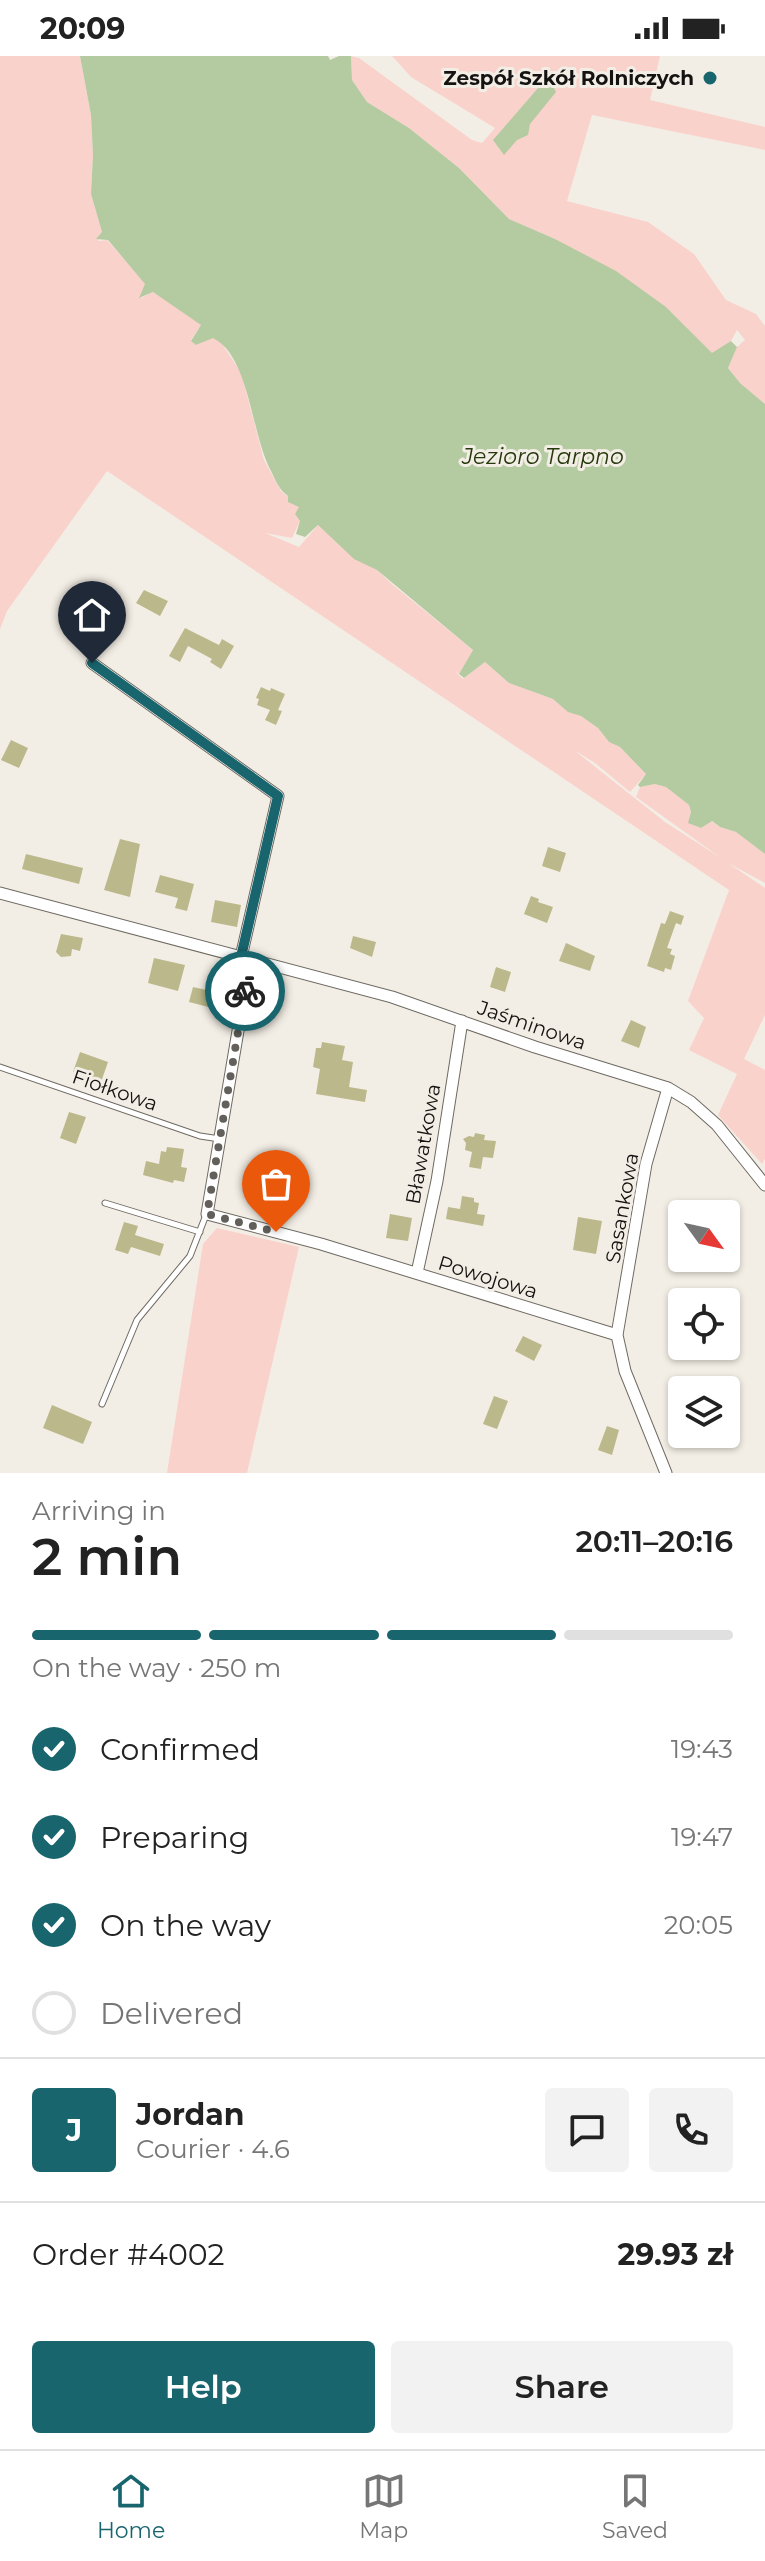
<!DOCTYPE html>
<html lang="en">
<head>
<meta charset="utf-8">
<style>
	body { margin:0; font-family:Montserrat,sans-serif; background:#f2f2f2; color:#222; height:100vh; display:flex; flex-direction:column; font-size:30px; white-space:nowrap }
	* { box-sizing:border-box; margin:0 }
	p { font-size:26px; color:#767676 }
	.icon { flex:none; width:44px; height:44px; fill:none; stroke:currentColor; stroke-width:2; stroke-linecap:round; stroke-linejoin:round }
	.map { position:relative; height:1417px; overflow:hidden }
	.details { display:flex; flex-direction:column; background:#fff; flex:1 }
	.details>* { flex:none }
	.needle { width:52px; rotate:123deg }
	.controls { position:absolute; left:668px; top:1144px; display:grid; gap:16px }
	.controls a { display:grid; place-items:center; width:72px; height:72px; border-radius:8px; background:#fff; box-shadow:0 2px 6px #0004; font-size:40px }
	.pin { position:absolute; display:grid; place-items:center; width:68px; height:68px; color:#fff; margin:-82px -34px; border-radius:50% 50% 50% 0; rotate:-45deg; box-shadow:0 0 8px #0007 }
	.pin .icon { rotate:45deg }
	.courier { position:absolute; display:grid; place-items:center; width:80px; height:80px; margin:-40px; border:6px solid #18656d; border-radius:50%; background:#fff; color:#222; box-shadow:0 2px 10px #0007 }
	.summary em { font-style:normal; font-weight:600 }
	.summary div { display:flex; flex-direction:column-reverse }
	.summary { display:flex; align-items:center; justify-content:space-between; height:136px; padding:0 32px }
	h1 { font-size:52px; font-weight:600; line-height:60px }
	.bar { display:grid; grid-template-columns:repeat(4,1fr); gap:12px 8px; align-content:center; height:96px; padding:0 32px }
	.bar i { height:10px; border-radius:6px; background:#e0e0e0 }
	.bar .active { background:#18656d }
	.bar p { grid-column:span 4 }
	.line { display:flex; align-items:center; gap:20px; padding:0 32px; border-top:2px solid #e0e0e0 }
	.line div { flex:1 }
	.round { display:grid; place-items:center; flex:none; width:84px; height:84px; border-radius:8px; background:#f2f2f2 }
	ol { padding:0 32px; list-style:none }
	li { display:flex; align-items:center; gap:24px; height:88px }
	li p { margin-inline-start:auto }
	li .icon { padding:8px; border-radius:50%; background:#18656d; color:#fff; stroke-width:4 }
	li:last-child { color:#767676 }
	li i { width:44px; height:44px; border:4px solid #e0e0e0; border-radius:50% }
	.button { display:flex; gap:16px; margin-top:auto; padding:16px 32px }
	.button a { flex:1; height:92px; border-radius:8px; background:#18656d; color:#fff; font-size:32px; font-weight:600; line-height:92px; text-align:center }
	.button a+a { background:#f2f2f2; color:#222 }
	.status { display:flex; justify-content:space-between; align-items:center; height:56px; padding:0 40px; background:#fff; direction:ltr }
	.status svg { height:22px; fill:currentColor }
	.tabs { display:flex; justify-content:space-around; align-items:center; height:112px; border-top:2px solid #e0e0e0; background:#fff; font-size:22px; color:#767676 }
	.tabs a { display:grid; justify-items:center; gap:4px }
	.tabs .active { color:#18656d }
	.map>svg:first-child { display:block }
	.green { fill:#f9d2cb }
	.water { fill:#b4caa0 }
	.building { fill:#bbb98b }
	.lines { fill:none; stroke-linecap:round; stroke-linejoin:round }
	.service-casing { stroke:#6e6a62; stroke-width:7 }
	.minor-casing { stroke:#6e6a62; stroke-width:13 }
	.service { stroke:#fff; stroke-width:5 }
	.minor { stroke:#fff; stroke-width:11 }
	.done { stroke:#63605b; stroke-width:8; stroke-dasharray:0 14.4 }
	.route { stroke:#18656d; stroke-width:10 }
	.poi-dot { fill:#18656d; stroke:#f3eee5; stroke-width:3 }
	.labels { text-anchor:middle; stroke-width:6; stroke-linejoin:round; paint-order:stroke }
	.poi-label { font-size:20px; font-weight:bold; fill:#151311; stroke:#f3eee5; text-anchor:end }
	.street-label { font-size:20px; fill:#151311; stroke:#f3eee5 }
	.water-label { font-size:22px; font-style:italic; fill:#26390c; stroke:#f3eee5 }
</style>
</head>
<body>
<div class="status"><b>20:09</b><svg viewBox="0 0 49 12"><path d="M0 12V9h3v3zM5 12V6h3v6zM10 12V3h3v9zM15 12V0h3v12zM26 1h20v11H26zM47 4h2v5h-2z"/></svg></div>
<div class="map">
<svg width="765" height="1417" viewBox="0 0 765 1417">
	<rect width="100%" height="100%" fill="#f3eee5"/>
	<path class="green" d="M0,0H80L91,59L93,99L91,138L102,176L98,185L107,184L146,228L141,242L153,236C170,247 186,256 201,269L191,284L196,289L213,281L220,285L241,316L264,404L281,435L300,451L295,458L300,465L292,482L265,477L299,491L318,469L354,502L377,514L393,529L473,594L459,618L454,614L463,623L485,606L509,627L553,643L568,655L581,660L598,672L609,686L620,691L646,718L630,736L595,707L574,694L665,766L721,802L636,741L640,731L655,728L666,731L689,749L691,756L689,767L701,772L711,765L720,771L736,776L765,798V827L728,807L765,832V959L744,1003L765,1014V1103L762,1108L718,1059L737,1018L689,994L704,962L688,945L729,834L107,415L7,555L0,573Z
		M351,0L359,2L472,84L482,87L495,72L411,21L392,0H660L650,44L765,71V94L592,59L567,145L648,166L694,198L726,244L756,258L765,270V348L740,327L728,312L737,291L745,284L737,274L731,285L712,298L666,251L555,183L509,163L459,112L409,72L367,46L352,24Z
		M217,1172L299,1191L247,1417H167L203,1188Z"/>
	<path class="water" d="M80,0H328L330,4L339,0H351L352,24L367,46L409,72L459,112L509,163L555,183L616,215L666,251L712,297L731,285L737,291L728,312L740,327L765,348V798L736,776L720,771L712,765L701,772L688,767L691,756L689,749L666,731L655,728L640,731L638,729L646,718L620,691L609,686L598,672L581,660L568,656L553,643L509,627L485,606L464,622L459,618L473,594L377,514L354,503L318,469L305,481L296,478L300,465L295,458L299,451L288,446V440C279,434 276,425 271,415C251,379 250,300 213,282L196,289L191,285L201,269L153,236L139,242L145,228L108,184L96,183L102,176L91,138L93,99L91,59Z
		M545,24L552,28L556,36L530,68L528,79L517,84L504,99L493,84Z"/>
	<path class="building" d="M144,534L168,545L160,560L136,547Z
		M185,572L219,589L222,583L234,590L221,613L210,606L212,603L188,590L180,606L169,600Z
		M261,631L270,635L271,632L285,638L278,654L282,655L276,669L265,664L270,654L257,649L259,643L256,642Z
		M11,684L28,692L19,712L1,704Z
		M120,783L140,788L130,841L104,834Z
		M548,791L566,797L560,816L542,810Z
		M26,798L83,812L79,828L22,813Z
		M160,819L194,828L187,855L175,852L178,842L155,836Z
		M531,840L539,843L538,846L553,851L547,867L524,858Z
		M215,844L241,849L237,871L211,866Z
		M670,855L684,860L681,869L676,867L667,892L672,893L670,898L675,900L671,914L665,912L664,916L647,910L661,867L665,868Z
		M61,878L83,882L80,895L72,893L71,900L61,901L56,896Z
		M353,880L376,886L372,901L350,892Z
		M566,887L595,900L590,915L559,905Z
		M154,902L185,909L178,935L148,927Z
		M496,911L511,916L505,936L490,931Z
		M193,931L224,938L220,954L189,946Z
		M631,964L646,971L639,992L621,985Z
		M322,986L345,990L342,1004L353,1006L349,1031L367,1034L365,1046L316,1038L320,1013L313,1011L316,992H321Z
		M80,996L108,1006L101,1026L73,1016Z
		M69,1056L86,1061L76,1088L60,1082Z
		M475,1077L485,1079L484,1084L496,1085L493,1102L483,1101L481,1113L469,1111L472,1096L465,1094L466,1087L463,1083L469,1080L474,1081Z
		M167,1091L184,1093L181,1111L187,1112L184,1126L174,1124L173,1127L143,1119L146,1105L159,1108L161,1095L166,1096Z
		M462,1140L474,1142V1146L479,1147L477,1158L485,1159L483,1170L446,1163L448,1151L460,1153Z
		M390,1158L412,1162L408,1185L386,1182Z
		M578,1161L602,1165L596,1198L573,1194Z
		M124,1166L138,1170L135,1179L164,1188L160,1200L131,1191L128,1198L115,1194Z
		M523,1280L542,1289L534,1305L515,1295Z
		M494,1340L508,1345L497,1373L483,1368Z
		M52,1349L92,1366L83,1388L43,1372Z
		M607,1370L619,1374L612,1399L598,1394Z"/>
	<g class="lines">
		<defs>
			<path id="service" d="M0,1011L200,1080L220,1083
				M105,1147L200,1176
				M102,1348L137,1264L190,1200L206,1159"/>
			<path id="minor" d="M92,607L278,740L241,901
				M0,837L392,941L535,991L668,1032L691,1046L717,1069L765,1129
				M250,904L207,1158L321,1188L617,1279
				M417,1217L437,1125L462,965
				M666,1417L625,1315L617,1279L646,1108L668,1032"/>
		</defs>
		<use href="#service" class="service-casing"/>
		<use href="#minor" class="minor-casing"/>
		<use href="#service" class="service"/>
		<use href="#minor" class="minor"/>
	</g>
	<g class="lines">
		<path class="done" d="M245,935L207,1158L276,1176"/>
		<path class="route" d="M92,607L278,740L241,901L250,904L245,935"/>
	</g>
	<circle class="poi-dot" cx="710" cy="22" r="8"/>
	<g class="labels">
		<g class="poi-label">
			<text x="694" y="29">Zespół Szkół Rolniczych</text>
		</g>
		<g class="street-label">
			<text transform="translate(532 969) rotate(19)" y="7">Jaśminowa</text>
			<text transform="translate(115 1034) rotate(19)" y="7">Fiołkowa</text>
			<text transform="translate(423 1088) rotate(-80)" y="7">Bławatkowa</text>
			<text transform="translate(622 1152) rotate(-80)" y="7">Sasankowa</text>
			<text transform="translate(488 1221) rotate(17)" y="7">Powojowa</text>
		</g>
		<g class="water-label">
			<text x="543" y="408">Jezioro Tarpno</text>
		</g>
	</g>
</svg>
<div class="controls">
<a><svg class="needle" viewBox="-14 -14 28 28"><path d="M0-13l5 13h-10z" fill="#e53935"/><path d="M0 13l5-13h-10z" fill="#767676"/></svg></a>
<a><svg class="icon" aria-label="locate" viewBox="0 0 24 24"><circle cx="12" cy="12" r="6"/><path d="M12 2v4M12 18v4M2 12h4M18 12h4"/></svg></a>
<a><svg class="icon" aria-label="layers" viewBox="0 0 24 24"><path d="M12 4l9 5-9 5-9-5zM3 14l9 5 9-5"/></svg></a>
</div>
<div class="pin" style="left:276px;top:1176px;background:#ea580c"><svg class="icon" aria-label="bag" viewBox="0 0 24 24"><path d="M5 8h14l-1 12H6zM9 8a3 3 0 0 1 6 0"/></svg></div>
<div class="pin" style="left:92px;top:607px;background:#1f2937"><svg class="icon" aria-label="home" viewBox="0 0 24 24"><path d="M3 11l9-7 9 7M6 9v11h12V9"/></svg></div>
<div class="courier" style="left:245px;top:935px"><svg class="icon" aria-label="bike" viewBox="0 0 24 24"><circle cx="6" cy="16" r="4"/><circle cx="18" cy="16" r="4"/><path d="M6 16l4-8h5l3 8M10 8l3 8H6M13 5h3"/></svg></div>
</div>
<section class="details">
<div class="summary"><div><h1>2 min</h1><p>Arriving in</p></div><em>20:11–20:16</em></div>
<div class="bar"><i class="active"></i><i class="active"></i><i class="active"></i><i></i><p>On the way · 250 m</p></div>
<ol>
<li><svg class="icon" aria-label="check" viewBox="0 0 24 24"><path d="M5 12l5 5 9-10"/></svg>Confirmed<p>19:43</p></li>
<li><svg class="icon" aria-label="check" viewBox="0 0 24 24"><path d="M5 12l5 5 9-10"/></svg>Preparing<p>19:47</p></li>
<li><svg class="icon" aria-label="check" viewBox="0 0 24 24"><path d="M5 12l5 5 9-10"/></svg>On the way<p>20:05</p></li>
<li><i></i>Delivered</li>
</ol>
<div class="line" style="height:144px"><b class="round" style="background:#18656d;color:#fff">J</b><div><b>Jordan</b><p>Courier · 4.6</p></div><a class="round"><svg class="icon" aria-label="chat" viewBox="0 0 24 24"><path d="M4 5h16v11H9l-5 4z"/></svg></a><a class="round"><svg class="icon" aria-label="phone" viewBox="0 0 24 24"><path d="M5 4h4l2 5-3 2q2 4 5 5l2-3 5 2v4C11 20 4 13 5 4z"/></svg></a></div>
<div class="line" style="height:104px"><div>Order #4002</div><b>29.93 zł</b></div>
<div class="button"><a>Help</a><a>Share</a></div>
</section>
<nav class="tabs">
<a class="active"><svg class="icon" aria-label="home" viewBox="0 0 24 24"><path d="M3 11l9-7 9 7M6 9v11h12V9"/></svg>Home</a>
<a><svg class="icon" aria-label="map" viewBox="0 0 24 24"><path d="M3 6l6-2 6 2 6-2v14l-6 2-6-2-6 2zM9 4v14M15 6v14"/></svg>Map</a>
<a><svg class="icon" aria-label="saved" viewBox="0 0 24 24"><path d="M7 4h10v16l-5-4-5 4z"/></svg>Saved</a>
</nav>
</body>
</html>
